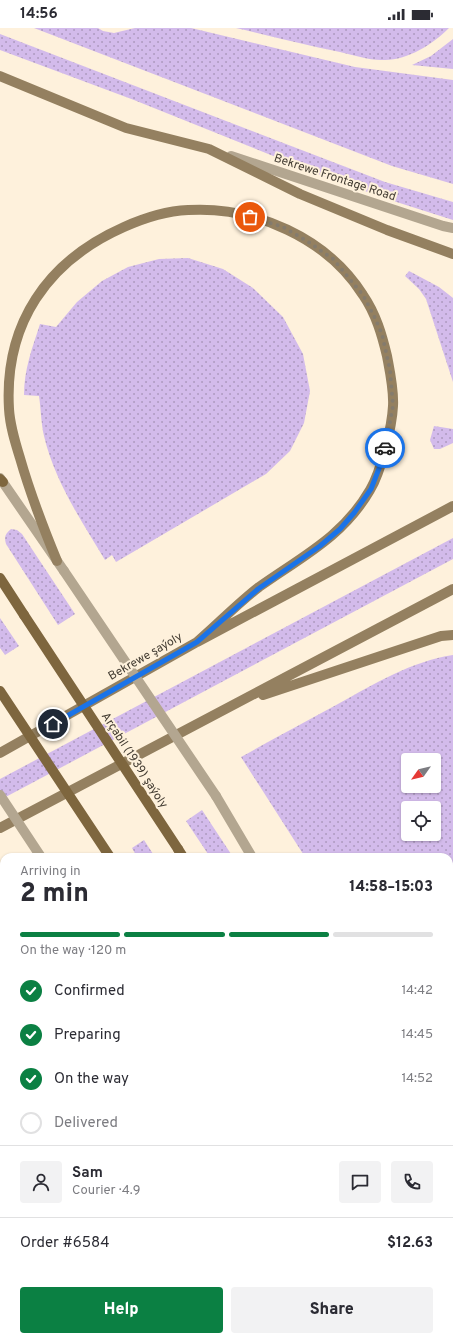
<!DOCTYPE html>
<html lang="en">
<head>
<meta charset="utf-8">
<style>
	body { margin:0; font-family:Overpass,sans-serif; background:#f2f2f3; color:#2b2b33; height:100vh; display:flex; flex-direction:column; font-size:15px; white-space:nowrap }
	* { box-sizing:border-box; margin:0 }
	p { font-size:13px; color:#7c7c81 }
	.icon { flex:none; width:22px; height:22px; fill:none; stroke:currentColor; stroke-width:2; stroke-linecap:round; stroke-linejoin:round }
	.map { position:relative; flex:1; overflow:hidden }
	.sheet { position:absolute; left:0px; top:825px; width:453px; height:488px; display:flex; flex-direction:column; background:#fff; border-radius:12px 12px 0 0; box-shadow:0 1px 3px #0004 }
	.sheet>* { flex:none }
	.needle { width:26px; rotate:236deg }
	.tools { position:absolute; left:401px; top:725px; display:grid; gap:8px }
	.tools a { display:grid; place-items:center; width:40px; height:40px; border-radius:4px; background:#fff; box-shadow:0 1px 3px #0004; font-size:20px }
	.pin { position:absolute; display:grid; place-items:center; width:34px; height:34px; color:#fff; margin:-17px; border:2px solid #fff; border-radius:50%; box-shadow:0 1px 4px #0007 }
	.courier { position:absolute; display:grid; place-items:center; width:40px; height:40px; margin:-20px; border:3px solid #1a73e8; border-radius:50%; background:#fff; color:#222; box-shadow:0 1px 5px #0007 }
	.head em { font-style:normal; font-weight:800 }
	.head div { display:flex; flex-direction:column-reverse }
	.head { display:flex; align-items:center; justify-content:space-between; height:68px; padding:0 20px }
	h1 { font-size:26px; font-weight:800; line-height:30px }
	.bar { display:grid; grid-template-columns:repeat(4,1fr); gap:6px 4px; align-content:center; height:48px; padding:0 20px }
	.bar i { height:5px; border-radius:3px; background:#e1e1e2 }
	.bar .active { background:#0b8043 }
	.bar p { grid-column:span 4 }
	.line { display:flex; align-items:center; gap:10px; padding:0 20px; border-top:1px solid #e1e1e2 }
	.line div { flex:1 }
	.round { display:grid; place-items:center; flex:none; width:42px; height:42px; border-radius:4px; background:#f2f2f3 }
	ol { padding:0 20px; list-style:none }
	li { display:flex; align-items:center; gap:12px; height:44px }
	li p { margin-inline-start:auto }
	li .icon { padding:4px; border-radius:50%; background:#0b8043; color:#fff; stroke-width:4 }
	li:last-child { color:#7c7c81 }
	li i { width:22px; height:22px; border:2px solid #e1e1e2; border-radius:50% }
	.primary-button { display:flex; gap:8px; margin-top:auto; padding:8px 20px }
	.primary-button a { flex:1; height:46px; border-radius:4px; background:#0b8043; color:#fff; font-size:16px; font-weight:800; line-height:46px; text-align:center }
	.primary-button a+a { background:#f2f2f3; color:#2b2b33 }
	.status { display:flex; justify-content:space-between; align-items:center; height:28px; padding:0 20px; background:#fff; direction:ltr }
	.status svg { height:11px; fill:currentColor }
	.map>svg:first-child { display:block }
	.grass { fill:url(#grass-dots); fill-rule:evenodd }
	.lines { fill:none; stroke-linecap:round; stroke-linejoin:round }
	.minor { stroke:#b3a690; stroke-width:10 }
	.tertiary { stroke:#b3a690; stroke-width:10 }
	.secondary { stroke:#948060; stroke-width:10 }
	.primary { stroke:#7e663e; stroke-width:10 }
	.tertiary-bridge { stroke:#b3a690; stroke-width:10 }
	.primary-bridge { stroke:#7e663e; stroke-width:10 }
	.done { stroke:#847b6d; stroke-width:4; stroke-dasharray:0 7.2 }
	.route { stroke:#1a73e8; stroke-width:5 }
	.labels { text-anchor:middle; stroke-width:4; stroke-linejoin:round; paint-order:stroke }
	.street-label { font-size:12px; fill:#423b31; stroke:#fef1dc }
</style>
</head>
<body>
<div class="status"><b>14:56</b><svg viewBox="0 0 49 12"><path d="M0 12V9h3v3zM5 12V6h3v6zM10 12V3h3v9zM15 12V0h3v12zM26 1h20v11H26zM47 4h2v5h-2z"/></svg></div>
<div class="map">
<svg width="453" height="1313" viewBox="0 0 453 1313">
	<defs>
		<pattern id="grass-dots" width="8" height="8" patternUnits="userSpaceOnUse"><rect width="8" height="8" fill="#d3bbeb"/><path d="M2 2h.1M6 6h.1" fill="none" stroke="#ad99bf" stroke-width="1.8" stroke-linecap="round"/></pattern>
	</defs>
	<rect width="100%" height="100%" fill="#fef1dc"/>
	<path class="grass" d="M34,0H98L103,3L114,5L135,0H191L355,39L453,52V156L392,138Z
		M236,0H449C433,16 408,32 385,32C370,33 354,27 340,24C305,17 271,8 236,0Z
		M0,6L385,154L453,174V192L384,170L318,146L134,72L0,22Z
		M453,11V41L412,37L431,28Z
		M188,230L223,241L253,260L283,289L303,326L310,363L304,395L290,423L266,446L116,534L112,527L105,532C81,492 55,454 44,408C41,395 41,381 39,368L24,367C24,341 32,321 40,296L56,299L77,274L102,253L128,239L159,231Z
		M409,243L439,259L453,270V354L426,271L419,261L405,248Z
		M434,398L453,401V415L440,421H434L430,412Z
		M11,501L17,502L22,506L75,586L58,597L6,516C4,509 5,506 11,501Z
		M453,510V531L0,772V751Z
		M0,590L19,618L5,627L0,620Z
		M453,627V970L449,969V829H305L241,729C273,711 305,694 338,676C374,656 412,633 453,627ZM408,732H434V758H408ZM408,780H434V806H408Z
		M202,782L233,829H210L186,793Z
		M144,812L155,829H137L132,820Z
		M4,855V1228L0,1230V857Z
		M449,1010L453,1011V1091L449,1085Z"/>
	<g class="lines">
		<path class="minor" d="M231,128L443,198L453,200"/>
		<path class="tertiary" d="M0,450L64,543
			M216,768L252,829
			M449,1136L453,1142
			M354,1309L357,1313"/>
		<path class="secondary" d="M0,48L126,100L209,121L300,166L387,202L453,226
			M57,533C43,499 30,465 20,430C15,414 10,398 9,381C4,296 47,233 124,199C144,190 166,183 188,182C255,178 327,210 363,267C376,286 382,307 387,328C390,344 394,362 393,378C392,399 381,444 370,462C343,509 301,529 259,559C237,576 218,596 197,614
			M263,667L441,608L453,607
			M0,725L197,614L453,478
			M0,800L453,561
			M449,978L453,979
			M0,1252L4,1251
			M0,1307H4
			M15,1309L41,1313"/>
		<path class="primary" d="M0,451L3,454
			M0,550L24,587
			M178,821L183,829
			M449,1204L453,1211
			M449,1229L453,1235
			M417,1309L420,1313"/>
		<path class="tertiary-bridge" d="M64,543L216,768
			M0,767L41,829"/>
		<path class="primary-bridge" d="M24,587L178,821
			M0,663L110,829"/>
	</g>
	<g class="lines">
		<path class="done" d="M250,189L283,199L307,213L333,231L363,267L374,288L382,306L390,342L393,378L385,420"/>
		<path class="route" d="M53,696L197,614L258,561L320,518L340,501L354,485L371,461L380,438L385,420"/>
	</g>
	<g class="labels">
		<g class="street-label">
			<text transform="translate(335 149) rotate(18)" y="4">Bekrewe Frontage Road</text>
			<text transform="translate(145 628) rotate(-30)" y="4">Bekrewe şaýoly</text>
			<text transform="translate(135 732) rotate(57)" y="4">Arçabil (1939) şaýoly</text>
		</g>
	</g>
</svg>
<div class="tools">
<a><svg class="needle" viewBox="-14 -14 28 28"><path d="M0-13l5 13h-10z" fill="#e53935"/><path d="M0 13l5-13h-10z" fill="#7c7c81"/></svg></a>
<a><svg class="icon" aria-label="locate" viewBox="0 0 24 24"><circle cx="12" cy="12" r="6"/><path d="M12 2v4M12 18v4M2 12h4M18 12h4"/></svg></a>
</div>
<div class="pin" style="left:250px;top:189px;background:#ea580c"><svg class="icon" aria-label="bag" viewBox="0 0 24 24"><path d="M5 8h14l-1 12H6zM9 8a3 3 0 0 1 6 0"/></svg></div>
<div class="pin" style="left:53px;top:696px;background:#1f2937"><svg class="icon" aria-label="home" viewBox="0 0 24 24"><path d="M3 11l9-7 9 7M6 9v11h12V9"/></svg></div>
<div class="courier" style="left:385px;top:420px"><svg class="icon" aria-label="car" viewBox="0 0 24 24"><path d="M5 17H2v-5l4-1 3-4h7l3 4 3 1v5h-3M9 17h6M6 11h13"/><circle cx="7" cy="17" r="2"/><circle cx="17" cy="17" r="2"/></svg></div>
<section class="sheet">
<div class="head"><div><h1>2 min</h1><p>Arriving in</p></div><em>14:58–15:03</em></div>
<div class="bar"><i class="active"></i><i class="active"></i><i class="active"></i><i></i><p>On the way · 120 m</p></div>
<ol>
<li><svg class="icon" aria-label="check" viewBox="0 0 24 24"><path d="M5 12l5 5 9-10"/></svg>Confirmed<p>14:42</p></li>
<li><svg class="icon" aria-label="check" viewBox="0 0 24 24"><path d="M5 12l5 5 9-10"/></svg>Preparing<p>14:45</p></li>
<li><svg class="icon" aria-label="check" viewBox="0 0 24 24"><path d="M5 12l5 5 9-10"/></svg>On the way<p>14:52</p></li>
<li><i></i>Delivered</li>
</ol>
<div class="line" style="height:72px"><a class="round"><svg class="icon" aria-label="person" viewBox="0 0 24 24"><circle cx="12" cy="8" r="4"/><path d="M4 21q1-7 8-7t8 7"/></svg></a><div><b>Sam</b><p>Courier · 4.9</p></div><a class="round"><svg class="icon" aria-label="chat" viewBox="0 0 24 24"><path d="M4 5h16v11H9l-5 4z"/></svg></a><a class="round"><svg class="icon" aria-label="phone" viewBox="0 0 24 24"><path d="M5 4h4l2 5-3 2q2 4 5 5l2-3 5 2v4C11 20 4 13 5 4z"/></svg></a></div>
<div class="line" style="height:52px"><div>Order #6584</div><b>$12.63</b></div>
<div class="primary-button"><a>Help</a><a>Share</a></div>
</section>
</div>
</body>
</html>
